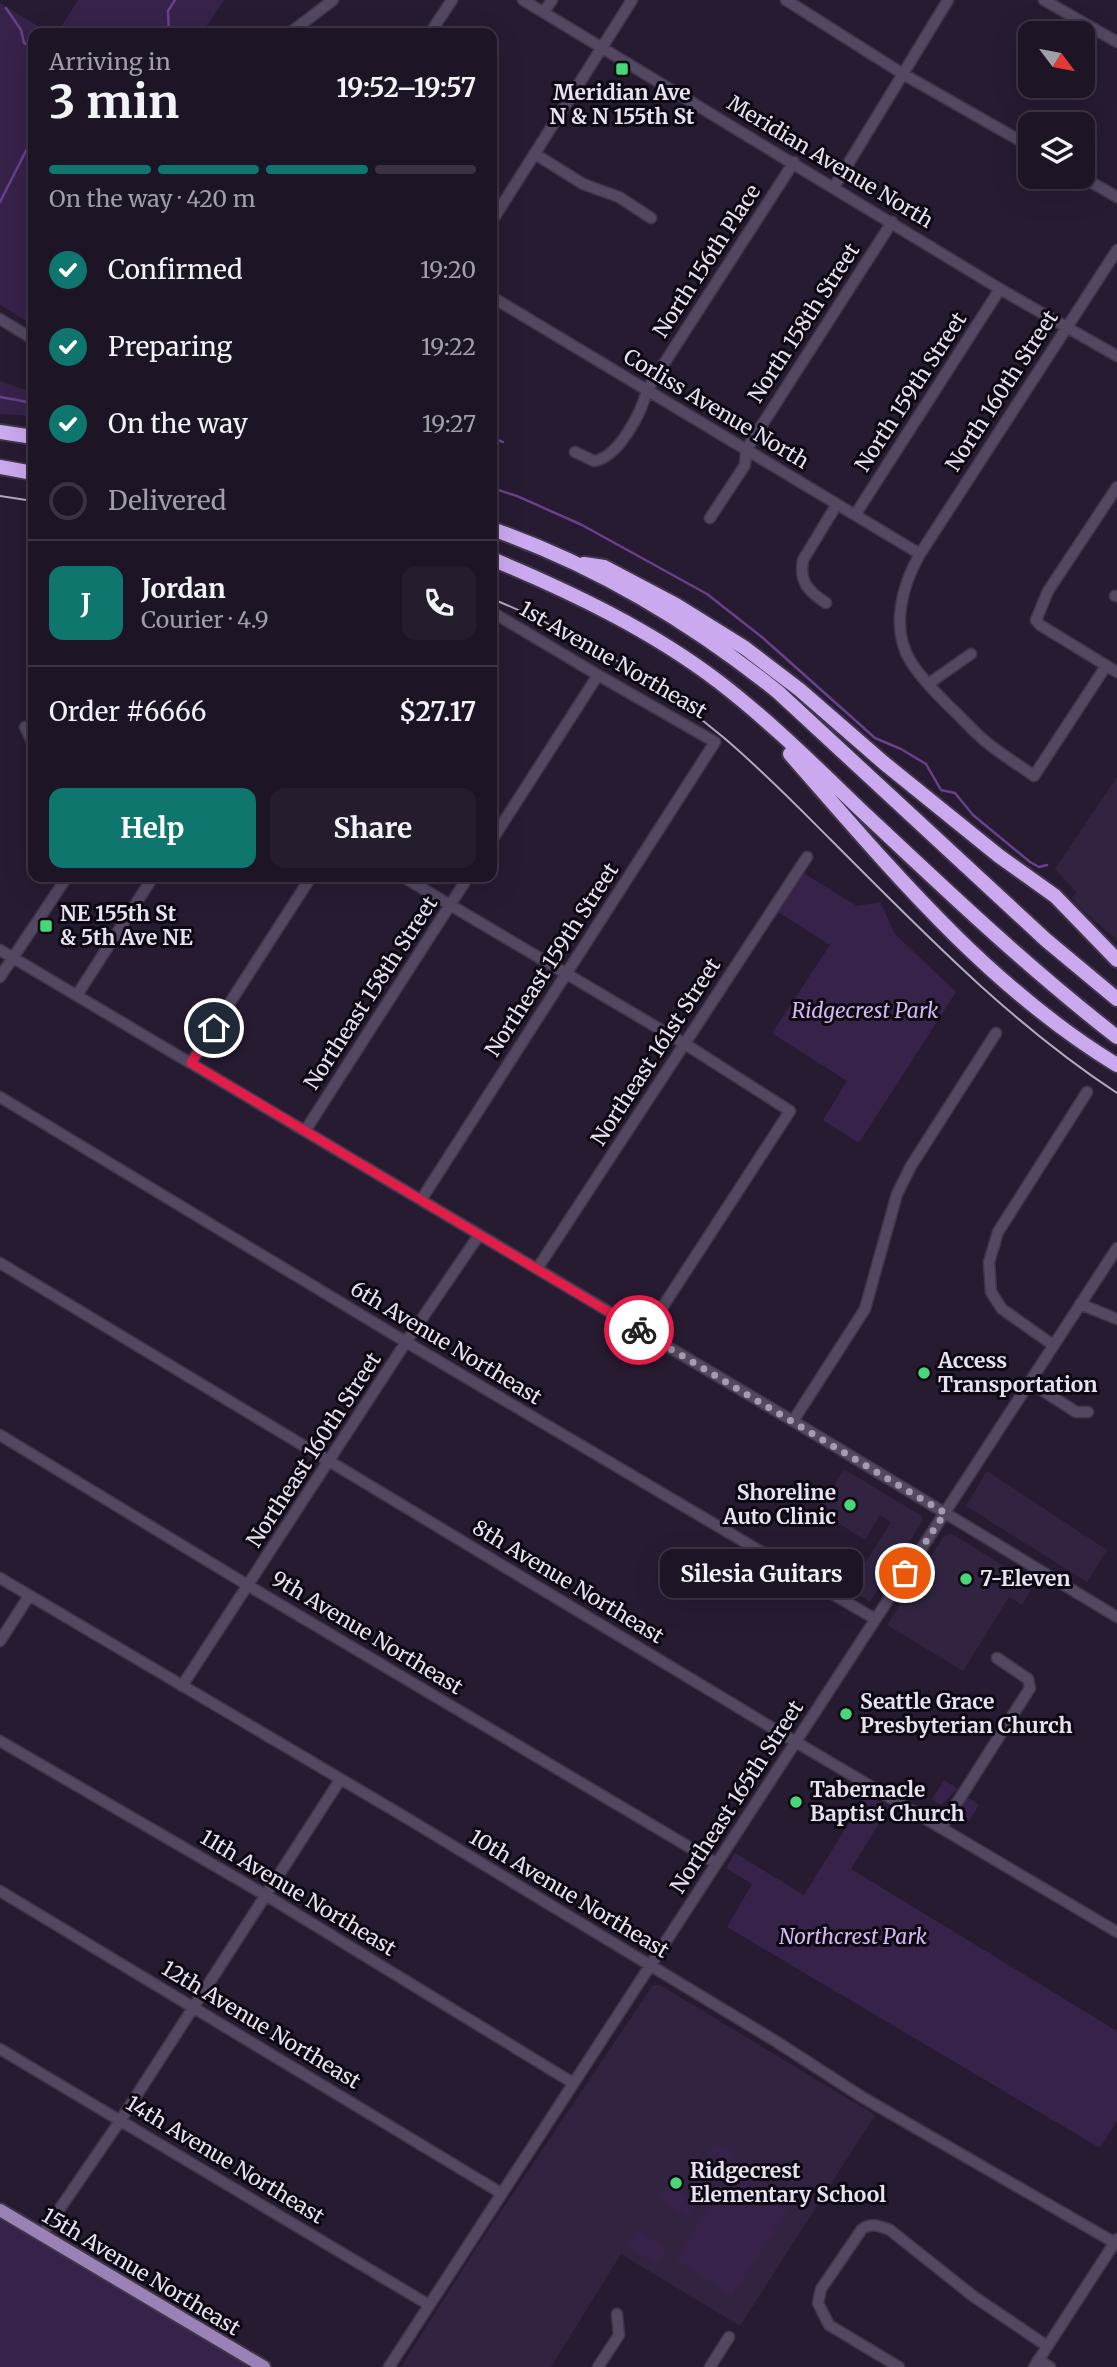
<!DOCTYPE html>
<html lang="en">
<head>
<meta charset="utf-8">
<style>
	body { margin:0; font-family:Merriweather,serif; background:#251d2e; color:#f1f3f6; height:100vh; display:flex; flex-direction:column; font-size:26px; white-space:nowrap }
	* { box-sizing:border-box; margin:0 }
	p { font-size:23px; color:#a09ea7 }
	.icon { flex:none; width:38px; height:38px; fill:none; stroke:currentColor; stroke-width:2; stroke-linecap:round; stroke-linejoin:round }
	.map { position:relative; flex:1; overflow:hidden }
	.details { position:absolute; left:28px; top:28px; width:469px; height:854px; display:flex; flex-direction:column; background:#1d1426; border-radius:14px; box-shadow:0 7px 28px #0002,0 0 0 2px #3b3343 }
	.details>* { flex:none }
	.needle { width:46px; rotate:122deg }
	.buttons { position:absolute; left:1018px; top:21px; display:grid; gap:14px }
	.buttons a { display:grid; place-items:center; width:77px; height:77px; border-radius:14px; background:#1d1426; box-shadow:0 7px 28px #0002,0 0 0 2px #3b3343; font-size:35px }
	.pin { position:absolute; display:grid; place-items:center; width:60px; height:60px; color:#fff; margin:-30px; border:4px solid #fff; border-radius:50%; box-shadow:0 2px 7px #0007 }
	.courier { position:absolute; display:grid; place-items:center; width:70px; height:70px; margin:-35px; border:5px solid #e11d48; border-radius:50%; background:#fff; color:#222; box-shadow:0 2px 9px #0007 }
	.bubble { position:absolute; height:49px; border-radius:14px; background:#1d1426; box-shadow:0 7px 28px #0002,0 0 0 2px #3b3343; font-size:23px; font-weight:700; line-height:49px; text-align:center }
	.head em { font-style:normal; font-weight:700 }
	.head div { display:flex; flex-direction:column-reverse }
	.head { display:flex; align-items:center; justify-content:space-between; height:119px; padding:0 21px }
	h1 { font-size:46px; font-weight:700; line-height:52px }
	.bar { display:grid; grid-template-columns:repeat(4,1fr); gap:10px 7px; align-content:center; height:84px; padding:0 21px }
	.bar i { height:9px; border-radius:5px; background:#3b3343 }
	.bar .current { background:#0f766e }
	.bar p { grid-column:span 4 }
	.line { display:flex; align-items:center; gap:18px; padding:0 21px; border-top:2px solid #3b3343 }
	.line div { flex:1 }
	.round { display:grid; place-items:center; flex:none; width:74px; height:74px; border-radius:14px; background:#251d2e }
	ol { padding:0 21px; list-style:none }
	li { display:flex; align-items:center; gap:21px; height:77px }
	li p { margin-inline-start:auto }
	li .icon { padding:7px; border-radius:50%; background:#0f766e; color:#fff; stroke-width:4 }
	li:last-child { color:#a09ea7 }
	li i { width:38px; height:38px; border:4px solid #3b3343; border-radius:50% }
	.action { display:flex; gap:14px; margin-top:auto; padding:14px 21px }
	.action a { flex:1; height:80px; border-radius:14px; background:#0f766e; color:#fff; font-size:28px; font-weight:700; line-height:80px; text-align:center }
	.action a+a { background:#251d2e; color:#f1f3f6 }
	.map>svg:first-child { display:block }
	.built { fill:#322441 }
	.green { fill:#37224a }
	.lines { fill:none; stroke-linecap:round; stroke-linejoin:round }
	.stream { stroke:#67418a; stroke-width:2.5 }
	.minor-casing { stroke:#403549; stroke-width:13 }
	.major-casing { stroke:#403549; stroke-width:16 }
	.highway-casing { stroke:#403549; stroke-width:18 }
	.minor { stroke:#534761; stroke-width:10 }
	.major { stroke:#9a82b6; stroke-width:12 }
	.highway { stroke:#caa9ee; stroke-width:14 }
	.tram { stroke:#b1a9bb; stroke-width:2 }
	.done { stroke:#a49cae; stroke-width:7; stroke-dasharray:0 12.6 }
	.route { stroke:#e11d48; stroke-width:9 }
	.poi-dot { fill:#48d778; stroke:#0d0812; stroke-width:2.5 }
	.labels { text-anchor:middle; stroke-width:6; stroke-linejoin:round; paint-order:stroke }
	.poi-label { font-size:21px; font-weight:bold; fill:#e8e1f1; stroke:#0d0812; text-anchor:start }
	.street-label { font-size:21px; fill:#e8e1f1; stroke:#0d0812 }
	.park-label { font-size:21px; font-style:italic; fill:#d4b7f4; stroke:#0d0812 }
</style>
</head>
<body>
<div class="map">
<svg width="1117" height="2367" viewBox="0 0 1117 2367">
	<rect width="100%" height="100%" fill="#271b32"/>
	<path class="built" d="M1117,777V940L1076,904L1072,897L1077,893L1055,869Z
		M844,1469L922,1516V1522L870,1602L849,1589L891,1522L880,1515L865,1540L819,1511Z
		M987,1471L1107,1550L1087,1582L966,1506Z
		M951,1533L1034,1585L1022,1605L1009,1597L963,1671L887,1625L944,1536Z
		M653,1985H660L875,2115L740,2326L621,2254L551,2367H401L475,2250Z"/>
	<path class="green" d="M78,0H224L202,33H57Z
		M0,3L49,33H33V325L0,305Z
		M0,381L25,390L33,386V416L0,414Z
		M803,873L857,906L880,902L895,934L956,992L859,1143L823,1120L847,1081L772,1033L830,945L778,912Z
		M944,1780L958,1789L941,1805L932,1799Z
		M867,1794L889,1807L851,1869L1117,2031V2121L1100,2148L727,1927L752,1884L726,1868L735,1853L804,1895Z
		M967,1797L979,1805L969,1821L959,1813Z
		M714,2144L735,2153L704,2200L685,2188Z
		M738,2163L794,2200L732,2296L676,2259Z
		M668,2183L696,2202L687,2217L658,2198Z
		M0,2211L265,2367H0Z
		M637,2230L666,2249L656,2264L627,2245Z"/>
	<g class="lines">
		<path class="stream" d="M6,8L21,30L24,43L33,47
			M169,33L168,11L175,0
			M0,202L33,137
			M0,397L33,403
			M492,438L503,442
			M492,488L517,496L582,525L707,594L763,638L875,738L901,749L926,764L941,790L955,793L973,815L1030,862L1039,867L1047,865"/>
		<defs>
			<path id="minor" d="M523,0L1000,289L1117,356
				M786,0L903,74L1031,147
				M1044,0L1117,42
				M544,12L552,0
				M290,33L333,0
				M430,33L452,0
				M535,154L583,184L619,197L651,218
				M1082,177L1117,197
				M834,187L948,0
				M492,221L632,0
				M492,297L920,554
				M0,319L33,339
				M575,452L594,461C618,458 642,412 647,390L794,162
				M1117,487L1048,591L1036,620L1040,625L1117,672
				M855,515L1000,289
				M710,518L745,465L746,450L892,222
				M1115,596H1117
				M826,603C808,591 799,582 803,560L837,504
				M1106,666L1034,776C1018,764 1000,754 985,741C973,731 962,718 950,707C936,693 922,679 911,662C890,629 902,585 920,554L1117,250
				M928,684L971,654
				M25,727L33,743
				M492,840L598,675
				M403,877L685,1044L790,1111L645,1334
				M0,950L793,1421L1117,1617
				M0,977L67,877
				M77,995L153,877
				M191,1063L311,877
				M0,1097L406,1342L875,1619
				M305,1131L468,877
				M421,1200L715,742L598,675L492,612
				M0,1263L784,1735L1117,1932
				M537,1269L807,857
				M1080,1304L1117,1319
				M1053,1345L1002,1309L991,1292L989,1262L998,1232L1087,1092
				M1031,1383L1076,1412H1088
				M793,1421L865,1309L897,1194L911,1166L996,1033
				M0,1435L249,1586L716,1863
				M0,1578L405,1817L777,2042L862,2097L1117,2244
				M0,1641L29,1596
				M182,1686L406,1342L479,1235
				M0,1741L267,1896L573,2083
				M941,1828L1030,1688L1028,1679L997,1658
				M0,1891L501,2193
				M0,2049L429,2305
				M41,2236L120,2121L340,1780
				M1038,2360L1050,2367
				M389,2367L1117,1248
				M598,2367L619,2335L617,2314
				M710,2367L729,2337
				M899,2367L829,2325L818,2303L821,2289L862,2229C872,2222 879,2226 890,2230L973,2296L1047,2346
				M1034,2367L1117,2239"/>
			<path id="major" d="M0,2210L264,2367"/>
			<path id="highway" d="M0,432L33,437
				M0,467L33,473
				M492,529C595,565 693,624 778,692L1046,940L1117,999
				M492,559C571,592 651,630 719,682C771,722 817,768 864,813C946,890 1028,968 1117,1037
				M584,564L604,567L676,605L745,648L800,690L884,763L999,856L1055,896L1117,960
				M790,754C889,867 987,986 1117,1065"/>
		</defs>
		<use href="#minor" class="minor-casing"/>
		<use href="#major" class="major-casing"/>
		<use href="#highway" class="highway-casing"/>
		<use href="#minor" class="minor"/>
		<use href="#major" class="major"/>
		<use href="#highway" class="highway"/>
		<path class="tram" d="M0,496L33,501
			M492,599C576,632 654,679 723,737C761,769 796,805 831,840C922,931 1009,1022 1117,1093"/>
	</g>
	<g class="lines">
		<path class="done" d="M639,1330L945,1513L905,1573"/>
		<path class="route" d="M214,1028L191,1063L639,1330"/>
	</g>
	<g class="poi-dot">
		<rect x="615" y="62" width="14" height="14" rx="3.5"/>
		<rect x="39" y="919" width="14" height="14" rx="3.5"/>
		<circle cx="924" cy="1373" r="7"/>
		<circle cx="850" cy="1505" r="7"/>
		<circle cx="966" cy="1579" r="7"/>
		<circle cx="846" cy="1714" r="7"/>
		<circle cx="796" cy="1802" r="7"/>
		<circle cx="676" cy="2183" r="7"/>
	</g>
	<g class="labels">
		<g class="poi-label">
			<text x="622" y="100" text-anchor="middle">Meridian Ave<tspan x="622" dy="24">N &amp; N 155th St</tspan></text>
			<text x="60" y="921">NE 155th St<tspan x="60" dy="24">&amp; 5th Ave NE</tspan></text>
			<text x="938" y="1368">Access<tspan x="938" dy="24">Transportation</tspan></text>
			<text x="836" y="1500" text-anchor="end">Shoreline<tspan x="836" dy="24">Auto Clinic</tspan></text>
			<text x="980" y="1586">7-Eleven</text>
			<text x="860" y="1709">Seattle Grace<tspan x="860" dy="24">Presbyterian Church</tspan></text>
			<text x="810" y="1797">Tabernacle<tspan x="810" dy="24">Baptist Church</tspan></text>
			<text x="690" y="2178">Ridgecrest<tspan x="690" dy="24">Elementary School</tspan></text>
		</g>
		<g class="street-label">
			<text transform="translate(830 162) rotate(31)" y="7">Meridian Avenue North</text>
			<text transform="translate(707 261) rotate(-57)" y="7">North 156th Place</text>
			<text transform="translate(804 323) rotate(-57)" y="7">North 158th Street</text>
			<text transform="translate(1002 391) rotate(-57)" y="7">North 160th Street</text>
			<text transform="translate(911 392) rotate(-57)" y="7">North 159th Street</text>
			<text transform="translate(716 409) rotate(31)" y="7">Corliss Avenue North</text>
			<text transform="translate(613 660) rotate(30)" y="7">1st Avenue Northeast</text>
			<text transform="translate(552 960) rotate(-57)" y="7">Northeast 159th Street</text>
			<text transform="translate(371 993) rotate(-57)" y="7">Northeast 158th Street</text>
			<text transform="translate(656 1052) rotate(-57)" y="7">Northeast 161st Street</text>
			<text transform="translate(446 1343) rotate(31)" y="7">6th Avenue Northeast</text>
			<text transform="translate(314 1450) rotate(-57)" y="7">Northeast 160th Street</text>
			<text transform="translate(568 1582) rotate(31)" y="7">8th Avenue Northeast</text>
			<text transform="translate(367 1633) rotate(31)" y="7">9th Avenue Northeast</text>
			<text transform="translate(737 1797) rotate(-57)" y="7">Northeast 165th Street</text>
			<text transform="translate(298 1893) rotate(31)" y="7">11th Avenue Northeast</text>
			<text transform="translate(569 1894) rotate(31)" y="7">10th Avenue Northeast</text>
			<text transform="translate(261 2025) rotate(31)" y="7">12th Avenue Northeast</text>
			<text transform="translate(225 2160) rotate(31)" y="7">14th Avenue Northeast</text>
			<text transform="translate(141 2272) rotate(31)" y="7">15th Avenue Northeast</text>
		</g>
		<g class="park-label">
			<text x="865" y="1018">Ridgecrest Park</text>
			<text x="853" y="1944">Northcrest Park</text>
		</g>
	</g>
</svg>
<div class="buttons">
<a><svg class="needle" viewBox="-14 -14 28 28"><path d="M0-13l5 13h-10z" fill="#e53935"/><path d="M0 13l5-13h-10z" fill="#a09ea7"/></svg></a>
<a><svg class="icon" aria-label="layers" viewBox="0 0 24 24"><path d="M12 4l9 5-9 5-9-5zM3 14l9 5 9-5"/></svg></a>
</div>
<div class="pin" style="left:905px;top:1573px;background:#ea580c"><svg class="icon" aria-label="bag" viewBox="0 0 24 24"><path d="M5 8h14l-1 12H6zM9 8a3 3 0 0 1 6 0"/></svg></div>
<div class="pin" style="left:214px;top:1028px;background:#1f2937"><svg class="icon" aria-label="home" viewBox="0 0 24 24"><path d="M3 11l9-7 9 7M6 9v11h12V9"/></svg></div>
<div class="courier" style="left:639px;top:1330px"><svg class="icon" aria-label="bike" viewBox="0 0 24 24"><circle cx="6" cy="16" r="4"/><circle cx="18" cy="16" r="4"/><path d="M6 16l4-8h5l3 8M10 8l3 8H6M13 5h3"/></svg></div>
<div class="bubble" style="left:660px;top:1549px;width:203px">Silesia Guitars</div>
<section class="details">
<div class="head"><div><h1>3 min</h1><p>Arriving in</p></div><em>19:52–19:57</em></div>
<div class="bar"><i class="current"></i><i class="current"></i><i class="current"></i><i></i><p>On the way · 420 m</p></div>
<ol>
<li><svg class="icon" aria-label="check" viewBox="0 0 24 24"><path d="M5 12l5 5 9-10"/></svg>Confirmed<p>19:20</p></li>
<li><svg class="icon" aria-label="check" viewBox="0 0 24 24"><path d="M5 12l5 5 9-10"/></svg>Preparing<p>19:22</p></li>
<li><svg class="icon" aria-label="check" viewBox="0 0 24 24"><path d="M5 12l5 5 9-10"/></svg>On the way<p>19:27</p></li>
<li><i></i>Delivered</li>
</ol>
<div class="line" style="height:126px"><b class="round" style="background:#0f766e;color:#fff">J</b><div><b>Jordan</b><p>Courier · 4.9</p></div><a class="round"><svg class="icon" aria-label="phone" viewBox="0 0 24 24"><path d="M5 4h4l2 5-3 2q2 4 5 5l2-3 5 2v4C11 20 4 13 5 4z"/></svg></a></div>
<div class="line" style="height:91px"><div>Order #6666</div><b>$27.17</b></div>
<div class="action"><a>Help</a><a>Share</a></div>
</section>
</div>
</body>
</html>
